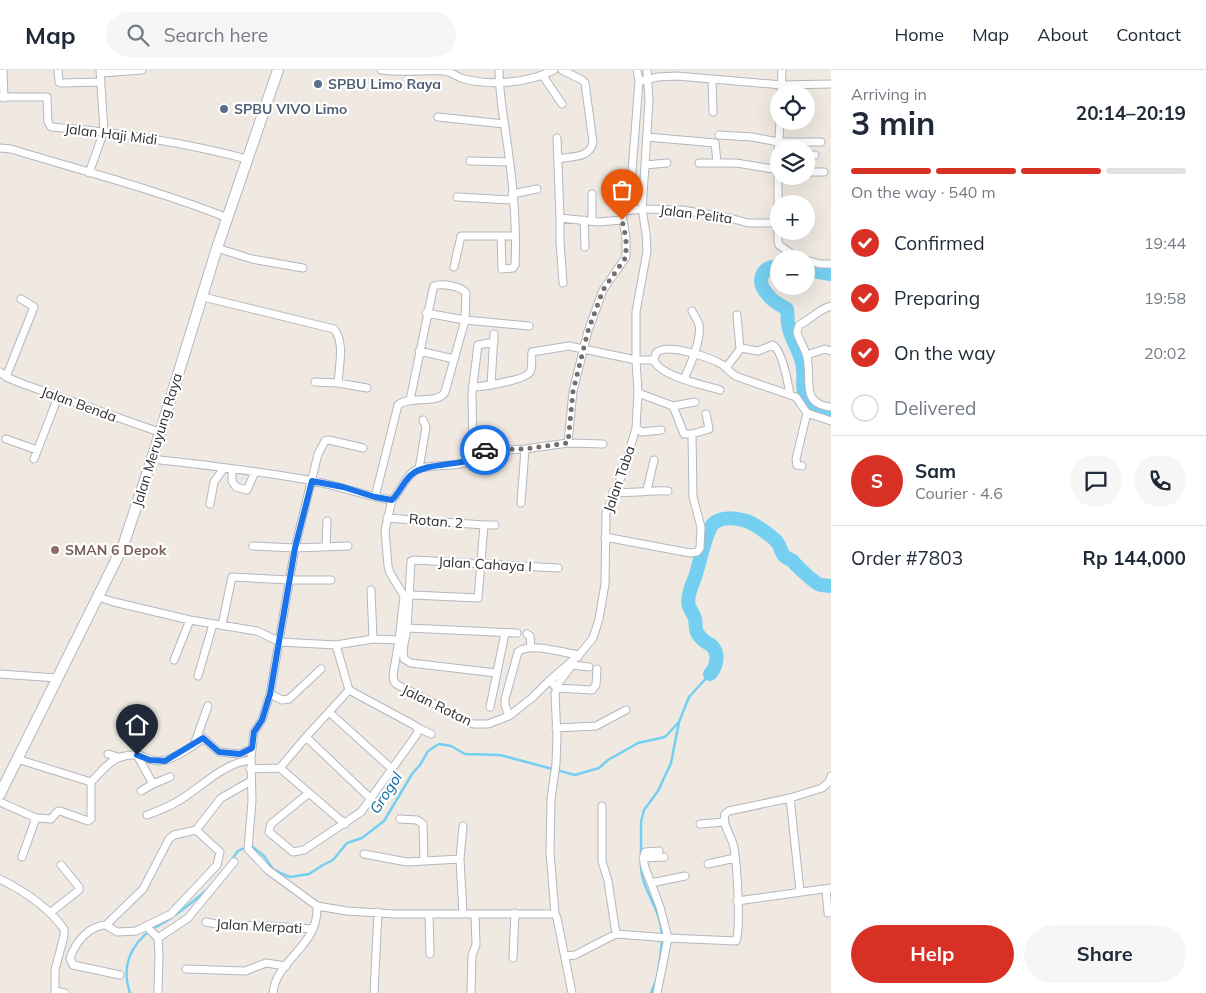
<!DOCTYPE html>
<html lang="en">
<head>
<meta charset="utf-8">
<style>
	body { margin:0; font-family:Mulish,sans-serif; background:#f6f6f7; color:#1f2937; height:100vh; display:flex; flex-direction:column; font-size:19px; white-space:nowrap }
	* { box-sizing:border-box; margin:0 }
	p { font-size:16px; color:#747a83 }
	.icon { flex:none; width:28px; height:28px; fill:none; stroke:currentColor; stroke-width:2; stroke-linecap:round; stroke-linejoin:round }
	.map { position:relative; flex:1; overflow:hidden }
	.side { display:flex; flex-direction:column; background:#fff; width:375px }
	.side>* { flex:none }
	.controls { position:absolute; left:770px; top:15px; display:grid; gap:10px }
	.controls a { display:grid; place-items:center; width:45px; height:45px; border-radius:50%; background:#fff; box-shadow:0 5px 20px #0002; font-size:25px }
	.pin { position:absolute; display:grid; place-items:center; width:42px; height:42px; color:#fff; margin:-51px -21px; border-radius:50% 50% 50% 0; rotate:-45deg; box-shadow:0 0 5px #0007 }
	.pin .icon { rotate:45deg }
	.courier { position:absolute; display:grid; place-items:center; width:50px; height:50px; margin:-25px; border:4px solid #1a73e8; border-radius:50%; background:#fff; color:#222; box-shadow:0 1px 6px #0007 }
	.headline em { font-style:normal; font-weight:700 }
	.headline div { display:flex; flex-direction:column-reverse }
	.headline { display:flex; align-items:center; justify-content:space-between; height:85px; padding:0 20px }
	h1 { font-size:32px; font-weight:700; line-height:38px }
	.bar { display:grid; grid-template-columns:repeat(4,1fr); gap:8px 5px; align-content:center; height:60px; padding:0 20px }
	.bar i { height:6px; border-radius:4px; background:#e0e1e3 }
	.bar .selected { background:#d93025 }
	.bar p { grid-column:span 4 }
	.line { display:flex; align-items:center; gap:12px; padding:0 20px; border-top:1px solid #e0e1e3 }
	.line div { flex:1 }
	.round { display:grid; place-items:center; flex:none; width:52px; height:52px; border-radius:26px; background:#f6f6f7 }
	ol { padding:0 20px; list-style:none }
	li { display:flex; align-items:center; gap:15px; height:55px }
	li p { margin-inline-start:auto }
	li .icon { padding:5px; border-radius:50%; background:#d93025; color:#fff; stroke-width:4 }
	li:last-child { color:#747a83 }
	li i { width:28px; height:28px; border:2px solid #e0e1e3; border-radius:50% }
	.cta { display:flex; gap:10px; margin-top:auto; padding:10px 20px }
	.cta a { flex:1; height:58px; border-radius:30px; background:#d93025; color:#fff; font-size:20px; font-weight:700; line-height:58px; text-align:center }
	.cta a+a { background:#f6f6f7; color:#1f2937 }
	header { display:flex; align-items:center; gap:30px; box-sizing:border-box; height:70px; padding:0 25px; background:#fff; border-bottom:1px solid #e0e1e3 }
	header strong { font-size:24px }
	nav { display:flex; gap:28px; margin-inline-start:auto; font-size:18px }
	.search { width:350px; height:45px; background:#f6f6f7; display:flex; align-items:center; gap:12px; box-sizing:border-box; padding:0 18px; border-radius:28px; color:#747a83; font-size:19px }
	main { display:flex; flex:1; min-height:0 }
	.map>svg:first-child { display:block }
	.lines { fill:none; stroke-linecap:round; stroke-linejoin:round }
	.stream { stroke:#75cff0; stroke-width:2.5 }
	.river { stroke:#75cff0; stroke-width:14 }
	.street-casing { stroke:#b4b7c1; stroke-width:9 }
	.secondary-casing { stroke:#b4b7c1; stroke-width:12 }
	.street { stroke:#fff; stroke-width:7 }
	.secondary { stroke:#fff; stroke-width:10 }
	.done { stroke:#726f6d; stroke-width:5; stroke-dasharray:0 9 }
	.route { stroke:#1a73e8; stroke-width:6 }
	.service-dot { fill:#5c6f8a; stroke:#fff; stroke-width:2 }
	.education-dot { fill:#8d6e63; stroke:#fff; stroke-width:2 }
	.labels { text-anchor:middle; stroke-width:4.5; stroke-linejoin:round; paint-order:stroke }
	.service-label { font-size:14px; font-weight:bold; fill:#4e5e75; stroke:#fff; text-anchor:start }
	.street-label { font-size:14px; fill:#2e2e2e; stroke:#fff }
	.education-label { font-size:14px; font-weight:bold; fill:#785e54; stroke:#fff; text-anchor:start }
	.water-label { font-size:15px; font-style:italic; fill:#0d6fa3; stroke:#fff }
</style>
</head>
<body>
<header>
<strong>Map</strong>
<div class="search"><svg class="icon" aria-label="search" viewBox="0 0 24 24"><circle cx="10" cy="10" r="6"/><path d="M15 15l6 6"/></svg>Search here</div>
<nav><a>Home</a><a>Map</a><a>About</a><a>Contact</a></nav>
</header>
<main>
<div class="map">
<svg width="831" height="923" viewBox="0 0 831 923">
	<rect width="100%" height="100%" fill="#efe9e1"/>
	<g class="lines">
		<path class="stream" d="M641,785V752L644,740L658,721L671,693L679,652L689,627L710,604
			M231,791L238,781L250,775L264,786L273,799L285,805L290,807L309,804L323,795L333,790L347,773L362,768L384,751L412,704L420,695L428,681L439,674L451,676L465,684L500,685L575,705L599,698L608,690L638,673L665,667L679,652
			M641,793C640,815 655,831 660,852C664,868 660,887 658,903
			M130,923C121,897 130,875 152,859C159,855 166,852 172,847C185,839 197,828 209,818
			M651,923L657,908"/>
		<path class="river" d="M779,196C760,197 756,212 768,225C773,232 780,235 787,239C788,247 787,255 790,262C794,275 802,285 803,298C805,310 800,321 808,331C815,341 821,340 831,342
			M806,200L831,204
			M710,604C716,598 720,584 712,576C707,572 703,572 698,564C694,559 697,552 694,546C693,543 690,540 689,536C688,533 688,529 689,525C690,519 693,513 695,507C699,496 706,461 713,454C721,446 736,448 746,451C752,452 772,466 777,472C784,481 778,485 793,491C795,495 813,511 818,514C822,516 827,515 831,516"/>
		<defs>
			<path id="street" d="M3,0L4,28
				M58,0L59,12L61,13L101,12
				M381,0C402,3 422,0 443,1C451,1 456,7 464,9C492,16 528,13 554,0
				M499,0C499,22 503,43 506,65C512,104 517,155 515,195L513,198L502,199L501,166
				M101,3L142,0
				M543,6L562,34
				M712,9L713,42
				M639,11L658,7L677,6L782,15L831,14
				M781,24L782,0
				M0,27H47L48,52L51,57C117,62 182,72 247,89
				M438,47L504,54
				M780,51L778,84V171L779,175L799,189
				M719,65L752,67L778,72H821
				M647,67L715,73L717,92
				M557,68L560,148L598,152L622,150
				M0,78L11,79C83,101 157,120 228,148
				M806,85H815
				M558,89C571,86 590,89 593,72L585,13L582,10L562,0
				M470,91L509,92
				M699,93H736L779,100
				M645,95L649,30L647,0
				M806,102H824
				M89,103L104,61L100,0
				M512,124L537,119
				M592,124V151
				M457,127L512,130
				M629,140L639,11L637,0
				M560,148V172L563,213
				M584,150L585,177
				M217,178L252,189L303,198
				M806,190L820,194H831
				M454,197L461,166H515
				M203,227L334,259C345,272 339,296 338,313L367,318
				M831,236C817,240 812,249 799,255L797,262C799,271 805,278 807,287C812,310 800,334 831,337
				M426,243L465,250L529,256
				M737,245L740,279
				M419,281L454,289
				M807,285L825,279L831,281
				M726,298L741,278L758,281L773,275C783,282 788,313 790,325
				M0,302L6,307L23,314L159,362
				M6,307L34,237L21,229
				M684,309C690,296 702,269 699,255C698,250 694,245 692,241
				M315,312L338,313
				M491,315L494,264
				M472,317C482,317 526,310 530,302C533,297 531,288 532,282L569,276L636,290H654
				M720,320C704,315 659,306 654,290L656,283C667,272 711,288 723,295C728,299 731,304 738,307L796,327L807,343L831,351
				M638,323L673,336L695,332
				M673,336L684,364H692L709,359L706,344
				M661,360L642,362L636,358L638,323L636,290V242L647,181L646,163L642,139L645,95L667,93
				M6,369L37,380
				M568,373L603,374
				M363,378L329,370L325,371L318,384L295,478L270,624L262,650L254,662L251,688L252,731L248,779L268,800L317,836L347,841L394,844H555L557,848L572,923
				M474,381L525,379L568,373L573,321L588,261L603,220L626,187V168L622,144L624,141L642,139L682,140L730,148L748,153H777
				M34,389L58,327
				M152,389C206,395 260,401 313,411C340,416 365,426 392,430L385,460L388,496L390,503L404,526L399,570L393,605L394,611L396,614L473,654H488L509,646L533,627L550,610L579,585L593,568L599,549L605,514L606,443L622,405L636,358
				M802,396L797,395L796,389L807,343
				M232,399V411L236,417L247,420L255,402
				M419,399L426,357L423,350
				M647,420L654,390
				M613,422C632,424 649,420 668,421
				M375,427L398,335C410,325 438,335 445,322L465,250L466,223C461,216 442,213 434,216L433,219L410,330
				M392,430C401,421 406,404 418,399C432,393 462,399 473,388L472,323L478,275L494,272
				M521,433L525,379
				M210,434L214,412L224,398
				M387,448L484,455L478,528L412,525L410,523
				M484,455H495
				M605,467L690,483L697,482L700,478L701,457L693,427L692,364
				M253,476L295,478L348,476
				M326,477L327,451
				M371,520L373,569
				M98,527L114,532L190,550L257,561L280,572L336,575L373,569L399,570
				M222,555L232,507L289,510H331
				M407,558L517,563
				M527,564L530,566L531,578
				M174,590L190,550
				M572,595L589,597
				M496,603L411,593L404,589L403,580L407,558L411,491L414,490L558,498
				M0,604L57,608
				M198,606L213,554
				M550,610L556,618L592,620L596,615L597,599
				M270,624L282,630L289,629L321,599
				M490,637L505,563
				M329,642L392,699
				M509,646L505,635V629L518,582C530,572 564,583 579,585L578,587
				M418,658L431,664
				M556,658L596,656L626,640
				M306,667L370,728
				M194,675L208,636
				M108,684L118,687
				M137,685L153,714L170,707
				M17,689L91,712
				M280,698L306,667L349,620L336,575
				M250,699L280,698L345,754
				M91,712C105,698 113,684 136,685C143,685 150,691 158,691C170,692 194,676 203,668L219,682L240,684L252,678
				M141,721L153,714
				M309,723L271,754L269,762L293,782L304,780L361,742L417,664L418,658L414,655L349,620
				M790,728L800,821
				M0,732L36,748L51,749L58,741H60L88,751L91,749V712
				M602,736V791L608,811L616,864
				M147,745C158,741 169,737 180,730C203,716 223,693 251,690
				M400,749L417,750L423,754L424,791
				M700,754L724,752
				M364,784L407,792L460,789L463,844
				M22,787L36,748
				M643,788L664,787
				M460,789L463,756
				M708,794L735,788
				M0,809C24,821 48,837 64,859V866L55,900V923
				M651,813C647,803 641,792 645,782L659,781
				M826,819L828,843
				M737,831L831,818
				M50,843L79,820V817L61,795
				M555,844L550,782L551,729L556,694L557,667L555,624L559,612L572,595
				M429,845L430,884
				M206,852L221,855L270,856L313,859
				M106,855L117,862L136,861L171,844L217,795L220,782L196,760
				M147,857L158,868
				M158,868L188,848L234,792
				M565,886L575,885L616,864L668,868L736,871C741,859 737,787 733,774C730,764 722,754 725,744L729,741L790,728L822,718L829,712L831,706
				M513,888L515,843
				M186,899L245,901L266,893L286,896
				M120,905L73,895L70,888C76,872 88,856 106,855L143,819L169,769L174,765L196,760L221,728L251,711
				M55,921L65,923
				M158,923L159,884L158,868
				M273,923C276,889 319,877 317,836
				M374,923L378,842
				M471,923L472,885L476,875L475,844
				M657,923L668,868L660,837L651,813L685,806"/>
			<path id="secondary" d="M0,724L123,476L152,389L217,178L278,0"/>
		</defs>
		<use href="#street" class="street-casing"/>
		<use href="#secondary" class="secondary-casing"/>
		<use href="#street" class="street"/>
		<use href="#secondary" class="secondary"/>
	</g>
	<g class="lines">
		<path class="done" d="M485,380L525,379L568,373L573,321L588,261L603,220L626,187V168L622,150"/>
		<path class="route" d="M137,685L150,690L165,691L203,668L219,682L240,684L252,678L254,662L262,650L270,624L295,478L312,411L343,417L375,427L392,430C400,422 403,412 411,405C422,394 455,395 471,390L474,381L485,380"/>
	</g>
	<g class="service-dot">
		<circle cx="318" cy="14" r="5"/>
		<circle cx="224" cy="39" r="5"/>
	</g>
	<circle class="education-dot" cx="55" cy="480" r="5"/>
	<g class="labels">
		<g class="service-label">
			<text x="328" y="19">SPBU Limo Raya</text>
			<text x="234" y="44">SPBU VIVO Limo</text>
		</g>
		<g class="street-label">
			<text transform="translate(111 64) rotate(7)" y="5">Jalan Haji Midi</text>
			<text transform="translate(696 144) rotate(7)" y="5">Jalan Pelita</text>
			<text transform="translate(79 334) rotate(20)" y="5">Jalan Benda</text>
			<text transform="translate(157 370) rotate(-73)" y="5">Jalan Meruyung Raya</text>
			<text transform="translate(619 409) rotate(-71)" y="5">Jalan Taba</text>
			<text transform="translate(436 451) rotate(5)" y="5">Rotan. 2</text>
			<text transform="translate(485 494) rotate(3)" y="5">Jalan Cahaya I</text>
			<text transform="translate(437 635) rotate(26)" y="5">Jalan Rotan</text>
			<text transform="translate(259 856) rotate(3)" y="5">Jalan Merpati</text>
		</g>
		<g class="education-label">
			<text x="65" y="485">SMAN 6 Depok</text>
		</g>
		<g class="water-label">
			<text transform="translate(386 723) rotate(-57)" y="5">Grogol</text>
		</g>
	</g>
</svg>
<div class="controls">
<a><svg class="icon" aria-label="locate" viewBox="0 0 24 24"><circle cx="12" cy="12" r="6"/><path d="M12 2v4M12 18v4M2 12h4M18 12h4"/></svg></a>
<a><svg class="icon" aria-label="layers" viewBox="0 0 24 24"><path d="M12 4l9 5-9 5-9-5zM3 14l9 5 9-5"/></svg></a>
<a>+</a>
<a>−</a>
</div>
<div class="pin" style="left:622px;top:150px;background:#ea580c"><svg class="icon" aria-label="bag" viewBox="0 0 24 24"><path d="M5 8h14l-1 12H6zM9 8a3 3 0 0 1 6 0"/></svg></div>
<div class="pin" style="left:137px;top:685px;background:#1f2937"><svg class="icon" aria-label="home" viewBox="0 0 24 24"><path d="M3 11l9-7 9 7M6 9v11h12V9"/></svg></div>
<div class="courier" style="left:485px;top:380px"><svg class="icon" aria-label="car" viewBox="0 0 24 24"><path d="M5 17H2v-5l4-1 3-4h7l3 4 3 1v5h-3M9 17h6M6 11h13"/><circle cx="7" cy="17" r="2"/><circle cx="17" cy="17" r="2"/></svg></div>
</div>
<section class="side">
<div class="headline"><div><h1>3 min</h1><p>Arriving in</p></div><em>20:14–20:19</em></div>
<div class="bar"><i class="selected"></i><i class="selected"></i><i class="selected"></i><i></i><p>On the way · 540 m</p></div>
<ol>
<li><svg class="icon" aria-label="check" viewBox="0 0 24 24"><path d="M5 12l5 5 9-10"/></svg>Confirmed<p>19:44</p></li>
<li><svg class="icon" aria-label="check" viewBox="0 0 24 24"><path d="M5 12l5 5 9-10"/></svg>Preparing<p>19:58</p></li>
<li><svg class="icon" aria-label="check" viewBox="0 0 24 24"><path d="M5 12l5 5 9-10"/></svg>On the way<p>20:02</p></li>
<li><i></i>Delivered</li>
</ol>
<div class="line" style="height:90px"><b class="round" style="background:#d93025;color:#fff">S</b><div><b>Sam</b><p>Courier · 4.6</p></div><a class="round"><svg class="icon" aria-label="chat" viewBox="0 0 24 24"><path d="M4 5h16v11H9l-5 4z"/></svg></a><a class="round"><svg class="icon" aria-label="phone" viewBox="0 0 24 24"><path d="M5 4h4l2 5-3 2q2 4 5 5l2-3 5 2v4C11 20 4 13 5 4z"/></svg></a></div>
<div class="line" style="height:65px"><div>Order #7803</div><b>Rp 144,000</b></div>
<div class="cta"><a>Help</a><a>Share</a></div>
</section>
</main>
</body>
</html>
